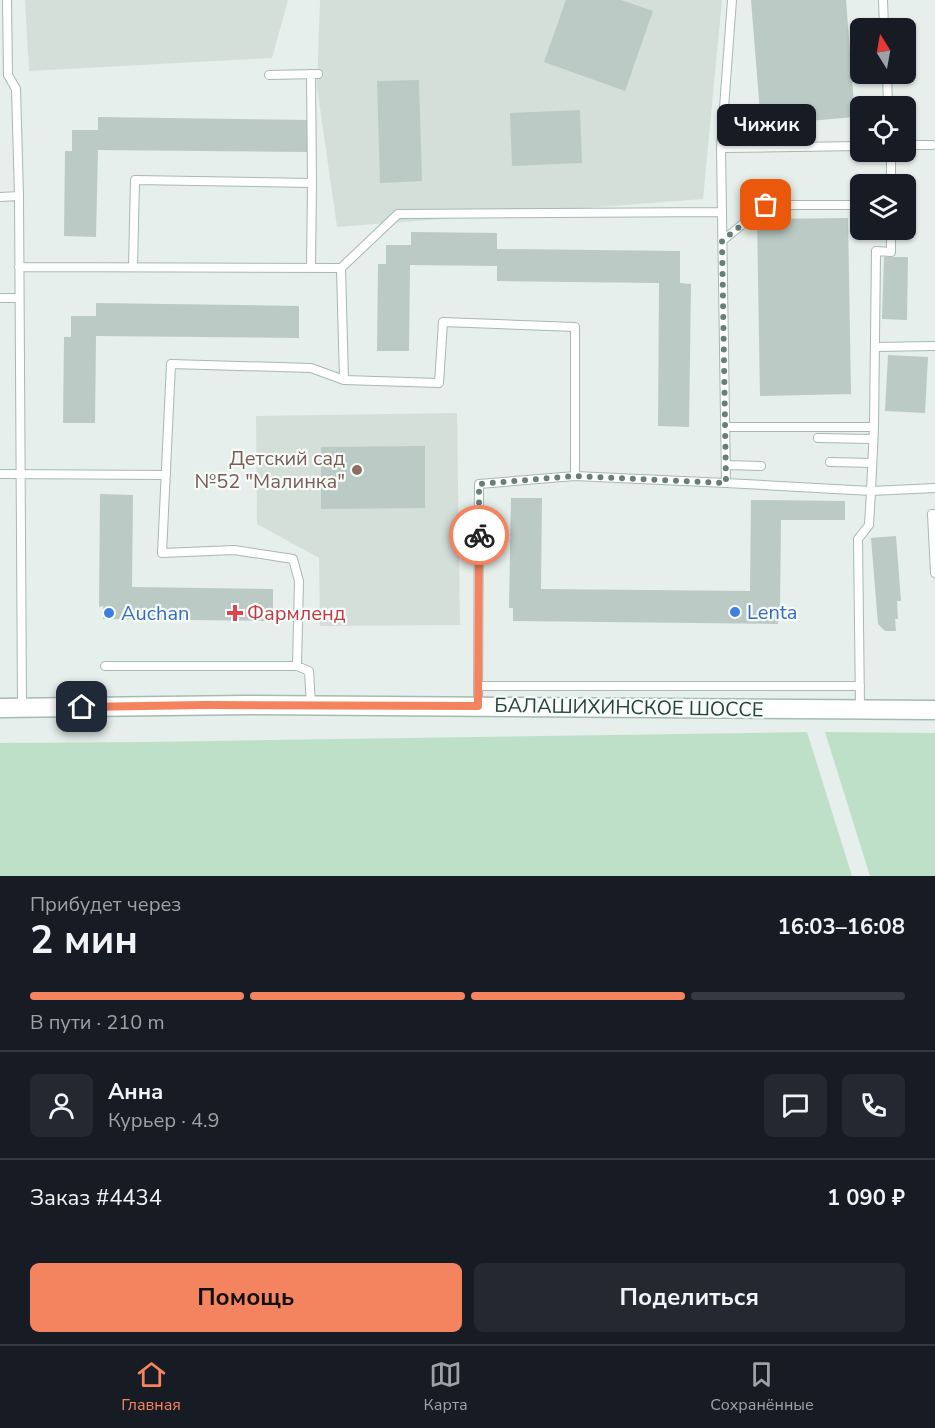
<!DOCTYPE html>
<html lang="ru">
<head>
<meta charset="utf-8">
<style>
	body { margin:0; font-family:"Nunito Sans",sans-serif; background:#242831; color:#f1f3f6; height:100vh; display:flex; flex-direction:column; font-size:22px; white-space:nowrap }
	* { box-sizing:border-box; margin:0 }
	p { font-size:20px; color:#9ea1a6 }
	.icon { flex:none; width:33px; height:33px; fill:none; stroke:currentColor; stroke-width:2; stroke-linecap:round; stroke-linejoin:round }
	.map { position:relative; height:876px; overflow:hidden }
	.panel { display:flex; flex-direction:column; background:#171b24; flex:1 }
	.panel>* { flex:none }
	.needle { width:39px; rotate:349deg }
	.fabs { position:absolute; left:850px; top:18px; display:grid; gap:12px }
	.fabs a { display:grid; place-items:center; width:66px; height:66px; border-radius:9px; background:#171b24; box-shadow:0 2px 4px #0004; font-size:30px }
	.pin { position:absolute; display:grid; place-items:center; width:51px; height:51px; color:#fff; margin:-26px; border-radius:12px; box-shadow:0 3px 9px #0006 }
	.courier { position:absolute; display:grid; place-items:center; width:60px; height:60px; margin:-30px; border:4px solid #f4845f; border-radius:50%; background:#fff; color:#222; box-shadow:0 2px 8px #0007 }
	.bubble { position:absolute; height:42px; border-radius:9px; background:#171b24; box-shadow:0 2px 4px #0004; font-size:20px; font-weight:700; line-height:42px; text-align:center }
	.overview em { font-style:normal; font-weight:700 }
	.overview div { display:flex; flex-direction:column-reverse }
	.overview { display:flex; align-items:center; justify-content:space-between; height:102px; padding:0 30px }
	h1 { font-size:39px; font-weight:700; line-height:45px }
	.bar { display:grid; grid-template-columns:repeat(4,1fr); gap:9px 6px; align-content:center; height:72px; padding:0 30px }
	.bar i { height:8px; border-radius:4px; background:#363941 }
	.bar .current { background:#f4845f }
	.bar p { grid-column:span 4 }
	.line { display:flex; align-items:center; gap:15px; padding:0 30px; border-top:2px solid #363941 }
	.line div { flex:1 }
	.round { display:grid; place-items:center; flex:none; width:63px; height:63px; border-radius:9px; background:#242831 }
	.primary-button { display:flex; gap:12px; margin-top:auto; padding:12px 30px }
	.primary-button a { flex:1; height:69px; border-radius:9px; background:#f4845f; color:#111; font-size:24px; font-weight:700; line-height:69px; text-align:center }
	.primary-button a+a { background:#242831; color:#f1f3f6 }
	.tab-bar { display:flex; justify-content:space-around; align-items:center; height:84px; border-top:2px solid #363941; background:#171b24; font-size:16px; color:#9ea1a6 }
	.tab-bar a { display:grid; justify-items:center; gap:3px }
	.tab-bar .current { color:#f4845f }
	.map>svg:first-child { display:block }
	.built { fill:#d4dfda }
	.green { fill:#bfe0c8 }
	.building { fill:#bbcac4 }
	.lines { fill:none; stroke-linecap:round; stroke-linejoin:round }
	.service-casing { stroke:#a8b8b2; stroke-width:10 }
	.secondary-casing { stroke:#a4bbb3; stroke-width:21 }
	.service { stroke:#fff; stroke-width:8 }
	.secondary { stroke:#fff; stroke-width:18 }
	.done { stroke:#687f78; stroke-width:6; stroke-dasharray:0 10.8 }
	.route { stroke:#f4845f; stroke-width:8 }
	.education-dot { fill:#8d6e63; stroke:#f7fbf9; stroke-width:2 }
	.shop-dot { fill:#3f7fe0; stroke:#f7fbf9; stroke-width:2 }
	.health-dot { fill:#e0444e; stroke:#f7fbf9; stroke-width:2 }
	.labels { text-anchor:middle; stroke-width:4.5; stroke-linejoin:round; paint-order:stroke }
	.education-label { font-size:20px; fill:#785e54; stroke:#f7fbf9; text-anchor:end }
	.shop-label { font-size:20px; fill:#366cbe; stroke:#f7fbf9; text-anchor:start }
	.health-label { font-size:20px; fill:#be3a42; stroke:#f7fbf9; text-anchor:start }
	.street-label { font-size:20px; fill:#24423a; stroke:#f7fbf9 }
</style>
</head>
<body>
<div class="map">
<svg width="935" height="876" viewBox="0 0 935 876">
	<rect width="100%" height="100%" fill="#e6efeb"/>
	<path class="built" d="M25,0H288L272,58L29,71Z
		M320,0H722L703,199L337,227L317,87Z
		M457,413L460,625L320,626L319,558L257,524L256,416Z"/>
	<path class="green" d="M807,732L852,876H0V743L146,742Z
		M825,732L935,733V876H870Z"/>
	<path class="building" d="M566,0H621L653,11L625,91L544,62Z
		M751,0H846L855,117L761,125Z
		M419,80L422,181L380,183L377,81Z
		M580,110L582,163L512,166L510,113Z
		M98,117L309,120L308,152L98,150L96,237L64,236L65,151H72V130H98Z
		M848,218L851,394L760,396L757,219Z
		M411,232L497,233V249L680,251V283L691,284L689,427L658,426L659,283L497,281V266L410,265L409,351H377L378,264H386V245H411Z
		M884,257H908L907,320L882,319Z
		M96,303L299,306V338L96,336L95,423H63L64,337H71V316H96Z
		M888,355L928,357L925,413L885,411Z
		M425,446V508L321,509V447Z
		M100,494L133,495L132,587L273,589V621L103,619V606L99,607Z
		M511,498H542L541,589L750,591L751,500L845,501V520H781L780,611H778V624L513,621V608H509Z
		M896,536L901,601H897L898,619H895L896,631H885L878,624L871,538Z"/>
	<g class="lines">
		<defs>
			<path id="service" d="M7,0L8,75L16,89L19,196L22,707
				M883,0L884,28
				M311,74L312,183
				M887,74L888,106
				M269,75L318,74
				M906,145H932
				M721,148L732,0
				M891,152V184
				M0,197L19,196
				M722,241L766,205H861
				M19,267L341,268L344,380
				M133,267L135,180L312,183L311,268
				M341,268L398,214L722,212
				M0,298H19
				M875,347L935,346
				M725,427H874
				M818,438L873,439
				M830,462L872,463
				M726,465L761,466
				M0,474L166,475
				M726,483L871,491L874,427L876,251L891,252V230
				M935,514H932L935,573
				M105,666H297L309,671L311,705
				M297,666L299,581L293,559L234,550L162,553L171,364L311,368L344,380L439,383L443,322L575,327V476L726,483L721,148L861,146
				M478,686H860
				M478,706L479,484L575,476
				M860,708L858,539L869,525L871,491L935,488"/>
			<path id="secondary" d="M0,708L247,705L935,710"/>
		</defs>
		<use href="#service" class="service-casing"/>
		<use href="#secondary" class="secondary-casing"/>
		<use href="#service" class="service"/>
		<use href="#secondary" class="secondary"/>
	</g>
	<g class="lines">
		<path class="done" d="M479,535V484L575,476L726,483L722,241L766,205"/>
		<path class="route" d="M82,707L204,705L478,706L479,535"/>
	</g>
	<circle class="education-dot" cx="357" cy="470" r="6"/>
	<g class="shop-dot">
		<circle cx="735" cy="612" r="6"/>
		<circle cx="109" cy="613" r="6"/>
	</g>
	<path class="health-dot" d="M232 604h6v6h6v6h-6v6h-6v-6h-6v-6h6z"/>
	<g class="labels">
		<g class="education-label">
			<text x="345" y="465">Детский сад<tspan x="345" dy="23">№52 "Малинка"</tspan></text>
		</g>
		<g class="shop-label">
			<text x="747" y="619">Lenta</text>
			<text x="121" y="620">Auchan</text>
		</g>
		<g class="health-label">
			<text x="247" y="620">Фармленд</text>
		</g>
		<g class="street-label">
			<text transform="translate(629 707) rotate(1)" y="7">БАЛАШИХИНСКОЕ ШОССЕ</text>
		</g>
	</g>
</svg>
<div class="fabs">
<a><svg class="needle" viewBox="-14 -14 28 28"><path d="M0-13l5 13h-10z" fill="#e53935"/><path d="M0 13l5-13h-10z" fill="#9ea1a6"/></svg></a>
<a><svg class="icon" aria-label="locate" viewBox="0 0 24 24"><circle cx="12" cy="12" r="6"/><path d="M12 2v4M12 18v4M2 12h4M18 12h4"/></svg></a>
<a><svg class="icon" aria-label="layers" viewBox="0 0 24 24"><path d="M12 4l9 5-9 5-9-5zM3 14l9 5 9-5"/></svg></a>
</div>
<div class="pin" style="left:766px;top:205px;background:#ea580c"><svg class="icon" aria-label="bag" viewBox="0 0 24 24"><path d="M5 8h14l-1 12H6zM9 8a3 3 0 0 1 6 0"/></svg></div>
<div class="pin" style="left:82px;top:707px;background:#1f2937"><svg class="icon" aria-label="home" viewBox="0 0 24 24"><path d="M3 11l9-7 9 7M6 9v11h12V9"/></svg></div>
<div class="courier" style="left:479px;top:535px"><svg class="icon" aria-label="bike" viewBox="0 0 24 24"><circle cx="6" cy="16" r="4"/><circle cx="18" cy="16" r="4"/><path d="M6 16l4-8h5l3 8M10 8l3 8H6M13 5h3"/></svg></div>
<div class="bubble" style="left:717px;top:104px;width:99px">Чижик</div>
</div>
<section class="panel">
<div class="overview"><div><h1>2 мин</h1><p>Прибудет через</p></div><em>16:03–16:08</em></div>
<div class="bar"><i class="current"></i><i class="current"></i><i class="current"></i><i></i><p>В пути · 210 m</p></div>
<div class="line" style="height:108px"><a class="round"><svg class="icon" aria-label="person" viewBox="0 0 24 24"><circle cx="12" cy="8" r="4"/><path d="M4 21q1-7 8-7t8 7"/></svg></a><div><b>Анна</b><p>Курьер · 4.9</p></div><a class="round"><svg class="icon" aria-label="chat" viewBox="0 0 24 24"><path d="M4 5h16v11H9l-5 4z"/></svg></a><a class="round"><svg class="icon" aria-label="phone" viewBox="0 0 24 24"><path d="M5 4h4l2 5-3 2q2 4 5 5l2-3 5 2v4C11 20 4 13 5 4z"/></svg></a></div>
<div class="line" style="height:78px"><div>Заказ #4434</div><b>1 090 ₽</b></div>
<div class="primary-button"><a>Помощь</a><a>Поделиться</a></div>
</section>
<nav class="tab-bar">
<a class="current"><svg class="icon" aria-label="home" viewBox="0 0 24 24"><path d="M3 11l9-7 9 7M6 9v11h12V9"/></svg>Главная</a>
<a><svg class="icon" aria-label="map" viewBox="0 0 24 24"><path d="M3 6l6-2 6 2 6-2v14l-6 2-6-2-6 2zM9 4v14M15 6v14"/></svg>Карта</a>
<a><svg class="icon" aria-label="saved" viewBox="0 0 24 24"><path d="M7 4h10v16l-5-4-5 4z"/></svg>Сохранённые</a>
</nav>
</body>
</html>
